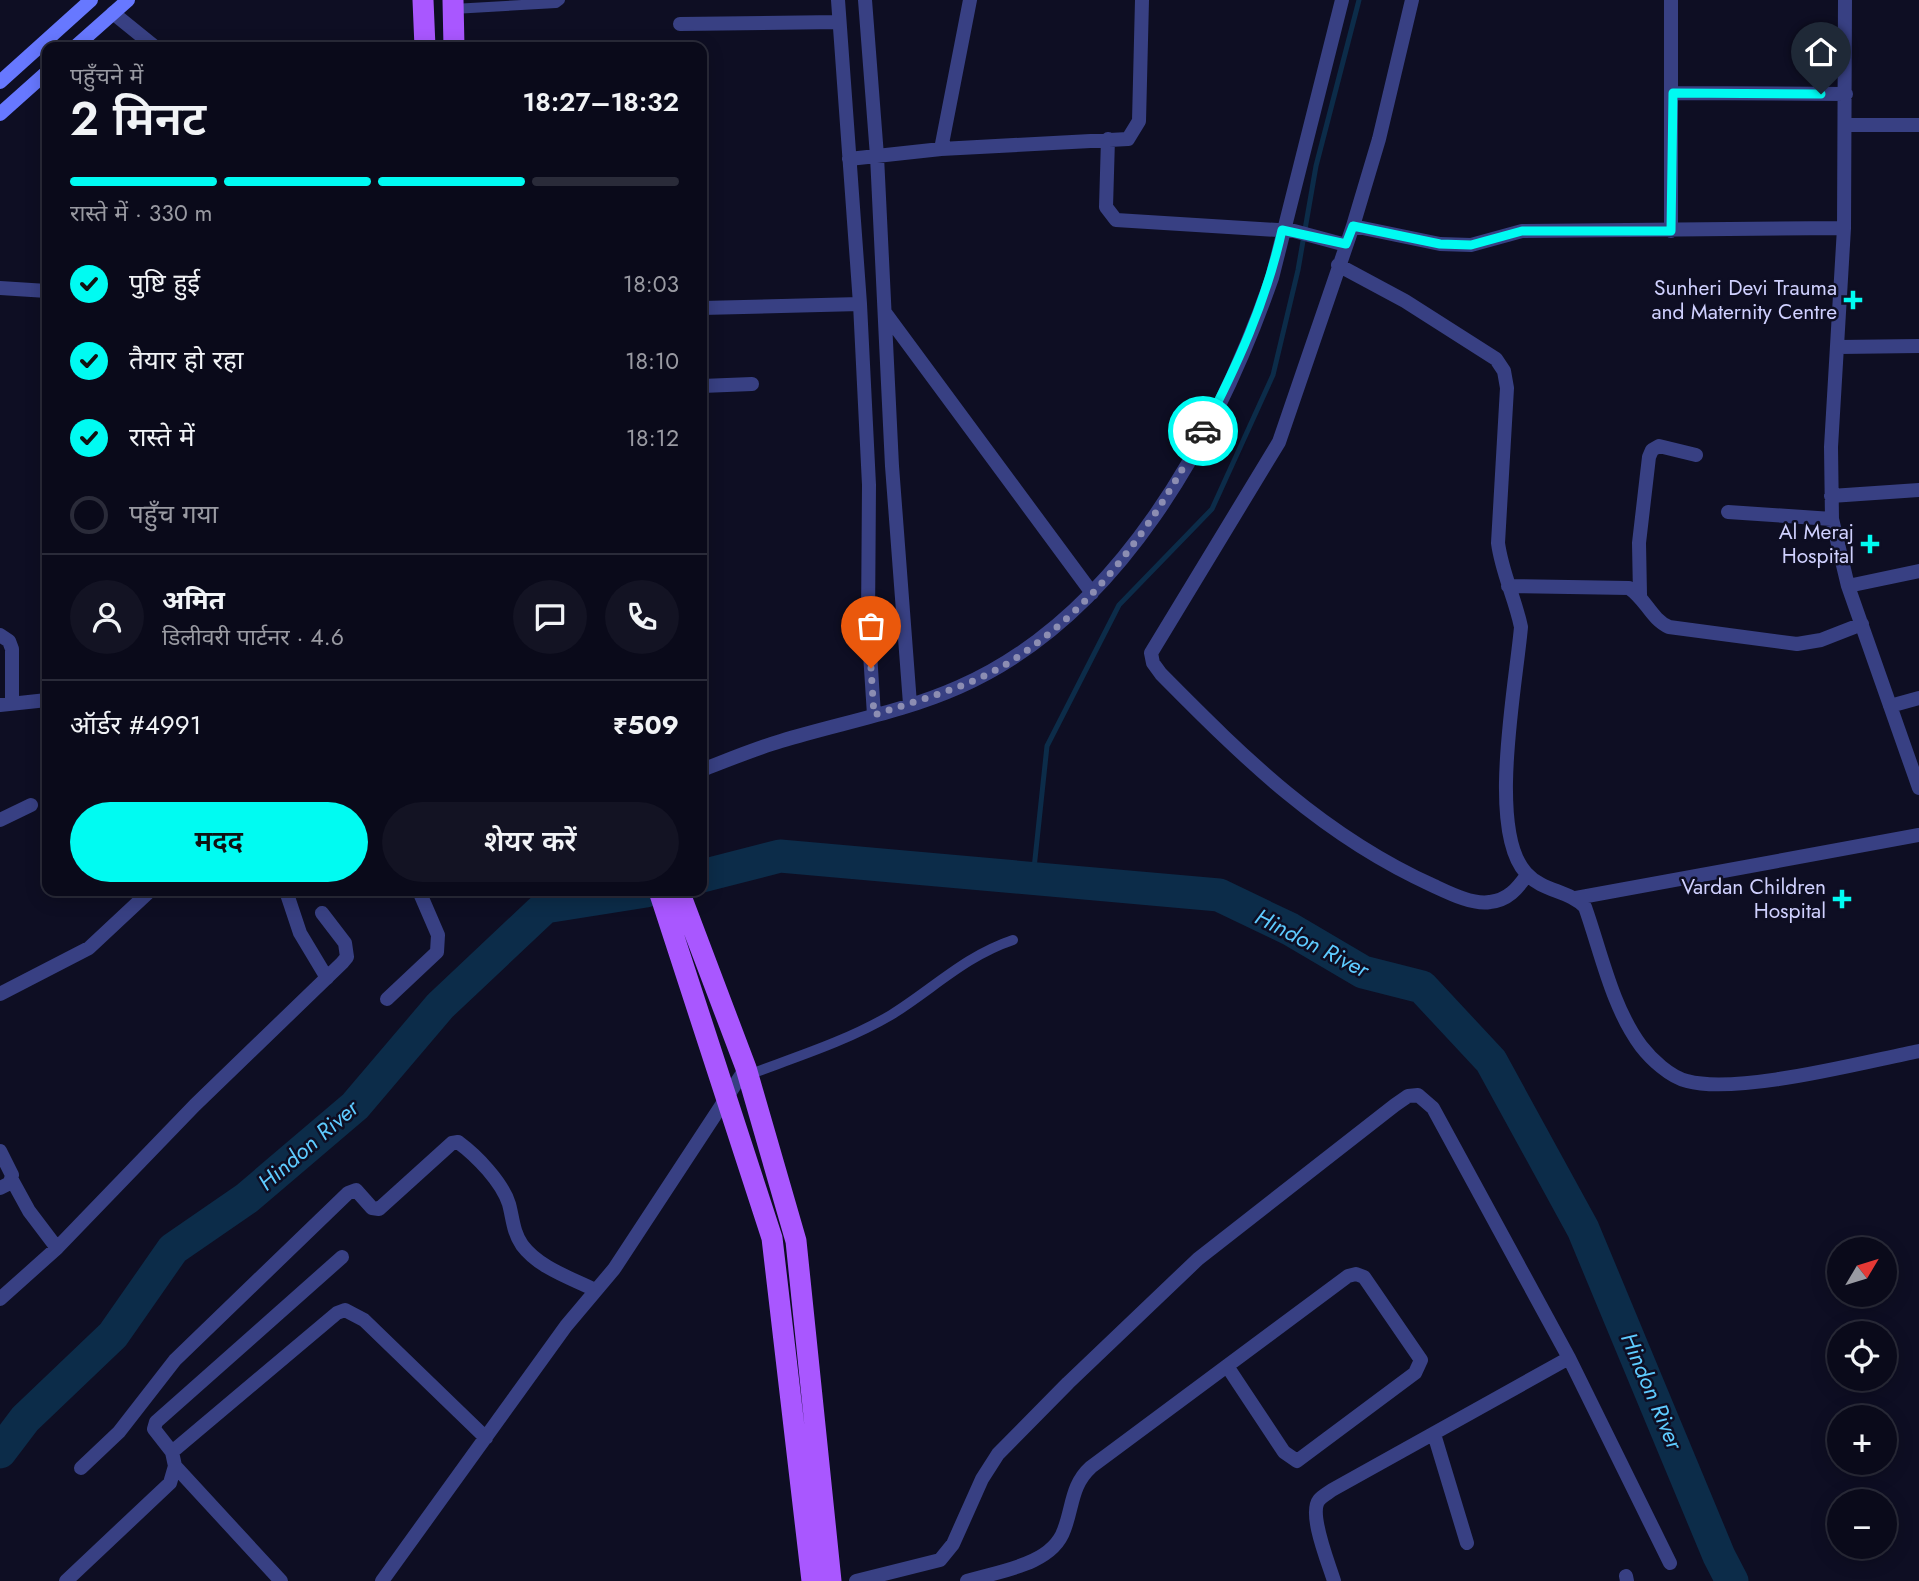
<!DOCTYPE html>
<html lang="hi">
<head>
<meta charset="utf-8">
<style>
	body { margin:0; font-family:Jost,"Noto Sans Devanagari",sans-serif; background:#131323; color:#f1f3f6; height:100vh; display:flex; flex-direction:column; font-size:26px; white-space:nowrap }
	* { box-sizing:border-box; margin:0 }
	p { font-size:23px; color:#999aa2 }
	.icon { flex:none; width:38px; height:38px; fill:none; stroke:currentColor; stroke-width:2; stroke-linecap:round; stroke-linejoin:round }
	.map { position:relative; flex:1; overflow:hidden }
	.side { position:absolute; left:42px; top:42px; width:665px; height:854px; display:flex; flex-direction:column; background:#0a0a1a; border-radius:14px; box-shadow:0 4px 18px #0003,0 0 0 2px #2a2b39 }
	.side>* { flex:none }
	.needle { width:46px; rotate:52deg }
	.fabs { position:absolute; left:1827px; top:1237px; display:grid; gap:14px }
	.fabs a { display:grid; place-items:center; width:70px; height:70px; border-radius:50%; background:#0a0a1a; box-shadow:0 4px 18px #0003,0 0 0 2px #2a2b39; font-size:35px }
	.pin { position:absolute; display:grid; place-items:center; width:60px; height:60px; color:#fff; margin:-72px -30px; border-radius:50% 50% 50% 0; rotate:-45deg; box-shadow:0 0 7px #0007 }
	.pin .icon { rotate:45deg }
	.courier { position:absolute; display:grid; place-items:center; width:70px; height:70px; margin:-35px; border:5px solid #00fbf2; border-radius:50%; background:#fff; color:#222; box-shadow:0 2px 9px #0007 }
	.headline em { font-style:normal; font-weight:600 }
	.headline div { display:flex; flex-direction:column-reverse }
	.headline { display:flex; align-items:center; justify-content:space-between; height:119px; padding:0 28px }
	h1 { font-size:46px; font-weight:600; line-height:52px }
	.bar { display:grid; grid-template-columns:repeat(4,1fr); gap:10px 7px; align-content:center; height:84px; padding:0 28px }
	.bar i { height:9px; border-radius:5px; background:#2a2b39 }
	.bar .current { background:#00fbf2 }
	.bar p { grid-column:span 4 }
	.line { display:flex; align-items:center; gap:18px; padding:0 28px; border-top:2px solid #2a2b39 }
	.line div { flex:1 }
	.round { display:grid; place-items:center; flex:none; width:74px; height:74px; border-radius:37px; background:#131323 }
	ol { padding:0 28px; list-style:none }
	li { display:flex; align-items:center; gap:21px; height:77px }
	li p { margin-inline-start:auto }
	li .icon { padding:7px; border-radius:50%; background:#00fbf2; color:#111; stroke-width:4 }
	li:last-child { color:#999aa2 }
	li i { width:38px; height:38px; border:4px solid #2a2b39; border-radius:50% }
	.primary-button { display:flex; gap:14px; margin-top:auto; padding:14px 28px }
	.primary-button a { flex:1; height:80px; border-radius:42px; background:#00fbf2; color:#111; font-size:28px; font-weight:600; line-height:80px; text-align:center }
	.primary-button a+a { background:#131323; color:#f1f3f6 }
	.map>svg:first-child { display:block }
	.lines { fill:none; stroke-linecap:round; stroke-linejoin:round }
	.stream { stroke:#0c2c49; stroke-width:5 }
	.river { stroke:#0c2c49; stroke-width:33 }
	.lane { stroke:#384083; stroke-width:10 }
	.street { stroke:#384083; stroke-width:14 }
	.secondary { stroke:#6778ff; stroke-width:14 }
	.primary { stroke:#a957ff; stroke-width:21 }
	.done { stroke:#8c8db2; stroke-width:7; stroke-dasharray:0 12.6 }
	.route { stroke:#00fbf2; stroke-width:9 }
	.poi-dot { fill:#00fbf2; stroke:#0e0e23; stroke-width:2.5 }
	.labels { text-anchor:middle; stroke-width:5; stroke-linejoin:round; paint-order:stroke }
	.poi-label { font-size:21px; fill:#d0d1ff; stroke:#0e0e23; text-anchor:end }
	.water-label { font-size:23px; font-style:italic; fill:#5ecbff; stroke:#0e0e23 }
</style>
</head>
<body>
<div class="map">
<svg width="1919" height="1581" viewBox="0 0 1919 1581">
	<rect width="100%" height="100%" fill="#0e0e23"/>
	<g class="lines">
		<path class="stream" d="M1033,878L1047,746L1119,605L1212,509L1273,375L1298,270L1316,166L1359,0"/>
		<path class="river" d="M702,876L780,856L1219,895L1290,929L1363,972L1422,987L1491,1061L1583,1229L1719,1556L1732,1581
			M0,1452L25,1419L113,1335L173,1249L247,1198L355,1106L440,1006L545,907L646,891"/>
		<path class="lane" d="M453,9L556,3L560,0
			M748,1075C796,1057 847,1041 891,1015C933,989 965,956 1013,940"/>
		<path class="street" d="M838,0L860,304L869,485L868,622L874,715
			M865,0L877,156L892,466L910,704
			M970,0L941,149L1128,139L1139,121L1142,0
			M1412,0L1379,139L1353,226L1279,442L1151,653L1153,663L1161,674C1245,759 1323,836 1434,886C1449,893 1473,905 1490,902C1508,900 1517,889 1527,875
			M1671,0V231
			M1845,0L1844,228L1831,447L1832,519L1848,586L1919,788
			M113,13L155,47
			M680,24L839,22
			M1673,93L1846,94
			M1847,125H1919
			M1108,139L1106,207L1116,220L1294,231L1346,245
			M849,159L941,149
			M1353,226L1440,244L1471,245L1522,231L1844,228
			M1338,265L1405,301L1496,359L1504,371L1507,388L1498,543C1502,573 1515,598 1521,627C1516,685 1487,831 1526,873C1543,892 1569,890 1585,907C1601,952 1612,1007 1641,1046C1651,1059 1670,1077 1687,1081C1738,1095 1863,1062 1919,1051
			M0,288L47,291
			M702,308L860,304
			M886,314L1092,593
			M1839,347L1919,346
			M702,386L752,384
			M1831,496L1919,490
			M1728,512L1832,519
			M1508,586L1629,588C1646,599 1651,619 1669,627L1797,644L1821,640L1862,624
			M1848,586L1919,571
			M1640,595L1639,543L1649,457L1652,450L1659,446L1696,455
			M0,635L9,641L12,649V702
			M0,705L47,700
			M1890,706L1919,698
			M702,770C728,760 754,749 781,741C840,723 903,712 959,687C1120,616 1216,437 1272,278L1342,0
			M0,820L31,805
			M286,891L300,933L327,978
			M1576,898L1919,835
			M0,994L89,948L150,891
			M387,999L437,952L438,935L419,891
			M0,1151L12,1175L10,1183L0,1188
			M12,1180L29,1211L57,1248
			M0,1299L57,1248L195,1105L342,963L347,957L345,943L322,913
			M1434,1434L1467,1543
			M172,1452L154,1429L156,1422L342,1257
			M175,1466L281,1581
			M81,1468L119,1432L175,1360L348,1193L356,1190L372,1208L379,1209L452,1143L458,1142C477,1156 502,1182 509,1204C513,1219 513,1232 522,1245C539,1268 571,1278 595,1290
			M1626,1576L1627,1581
			M66,1581L170,1483L175,1466L172,1452L179,1446L337,1313L345,1310L364,1320L486,1438
			M382,1581L566,1326L614,1269L746,1068
			M856,1581L940,1560L953,1544L982,1479L998,1454L1068,1383L1198,1259L1395,1105L1408,1096L1418,1095L1433,1108L1569,1358L1670,1563
			M967,1581C999,1571 1052,1565 1064,1530C1073,1507 1071,1485 1091,1467L1348,1276L1356,1274L1364,1277L1421,1360L1415,1373L1297,1461L1284,1452L1227,1366
			M1334,1581C1329,1564 1308,1514 1319,1500C1322,1496 1328,1493 1332,1490L1569,1358"/>
		<path class="secondary" d="M75,47L128,0
			M0,82L91,0
			M0,114L47,72"/>
		<path class="primary" d="M423,0L425,47
			M453,0L454,47
			M659,891L772,1238L812,1581
			M679,891L746,1068L796,1241L831,1581"/>
	</g>
	<g class="lines">
		<path class="done" d="M871,668L874,715C921,699 971,687 1013,660C1098,605 1157,520 1203,431"/>
		<path class="route" d="M1203,431C1237,366 1266,302 1282,230L1346,244L1353,226L1440,244L1471,245L1522,231H1671L1673,93L1821,94"/>
	</g>
	<g class="poi-dot">
		<path d="M1849.5 289.5h7v7h7v7h-7v7h-7v-7h-7v-7h7z"/>
		<path d="M1866.5 533.5h7v7h7v7h-7v7h-7v-7h-7v-7h7z"/>
		<path d="M1838.5 888.5h7v7h7v7h-7v7h-7v-7h-7v-7h7z"/>
	</g>
	<g class="labels">
		<g class="poi-label">
			<text x="1837" y="295">Sunheri Devi Trauma<tspan x="1837" dy="24">and Maternity Centre</tspan></text>
			<text x="1854" y="539">Al Meraj<tspan x="1854" dy="24">Hospital</tspan></text>
			<text x="1826" y="894">Vardan Children<tspan x="1826" dy="24">Hospital</tspan></text>
		</g>
		<g class="water-label">
			<text transform="translate(1312 943) rotate(27)" y="8">Hindon River</text>
			<text transform="translate(308 1145) rotate(-41)" y="8">Hindon River</text>
			<text transform="translate(1652 1391) rotate(67)" y="8">Hindon River</text>
		</g>
	</g>
</svg>
<div class="fabs">
<a><svg class="needle" viewBox="-14 -14 28 28"><path d="M0-13l5 13h-10z" fill="#e53935"/><path d="M0 13l5-13h-10z" fill="#999aa2"/></svg></a>
<a><svg class="icon" aria-label="locate" viewBox="0 0 24 24"><circle cx="12" cy="12" r="6"/><path d="M12 2v4M12 18v4M2 12h4M18 12h4"/></svg></a>
<a>+</a>
<a>−</a>
</div>
<div class="pin" style="left:871px;top:668px;background:#ea580c"><svg class="icon" aria-label="bag" viewBox="0 0 24 24"><path d="M5 8h14l-1 12H6zM9 8a3 3 0 0 1 6 0"/></svg></div>
<div class="pin" style="left:1821px;top:94px;background:#1f2937"><svg class="icon" aria-label="home" viewBox="0 0 24 24"><path d="M3 11l9-7 9 7M6 9v11h12V9"/></svg></div>
<div class="courier" style="left:1203px;top:431px"><svg class="icon" aria-label="car" viewBox="0 0 24 24"><path d="M5 17H2v-5l4-1 3-4h7l3 4 3 1v5h-3M9 17h6M6 11h13"/><circle cx="7" cy="17" r="2"/><circle cx="17" cy="17" r="2"/></svg></div>
<section class="side">
<div class="headline"><div><h1>2 मिनट</h1><p>पहुँचने में</p></div><em>18:27–18:32</em></div>
<div class="bar"><i class="current"></i><i class="current"></i><i class="current"></i><i></i><p>रास्ते में · 330 m</p></div>
<ol>
<li><svg class="icon" aria-label="check" viewBox="0 0 24 24"><path d="M5 12l5 5 9-10"/></svg>पुष्टि हुई<p>18:03</p></li>
<li><svg class="icon" aria-label="check" viewBox="0 0 24 24"><path d="M5 12l5 5 9-10"/></svg>तैयार हो रहा<p>18:10</p></li>
<li><svg class="icon" aria-label="check" viewBox="0 0 24 24"><path d="M5 12l5 5 9-10"/></svg>रास्ते में<p>18:12</p></li>
<li><i></i>पहुँच गया</li>
</ol>
<div class="line" style="height:126px"><a class="round"><svg class="icon" aria-label="person" viewBox="0 0 24 24"><circle cx="12" cy="8" r="4"/><path d="M4 21q1-7 8-7t8 7"/></svg></a><div><b>अमित</b><p>डिलीवरी पार्टनर · 4.6</p></div><a class="round"><svg class="icon" aria-label="chat" viewBox="0 0 24 24"><path d="M4 5h16v11H9l-5 4z"/></svg></a><a class="round"><svg class="icon" aria-label="phone" viewBox="0 0 24 24"><path d="M5 4h4l2 5-3 2q2 4 5 5l2-3 5 2v4C11 20 4 13 5 4z"/></svg></a></div>
<div class="line" style="height:91px"><div>ऑर्डर #4991</div><b>₹509</b></div>
<div class="primary-button"><a>मदद</a><a>शेयर करें</a></div>
</section>
</div>
</body>
</html>
